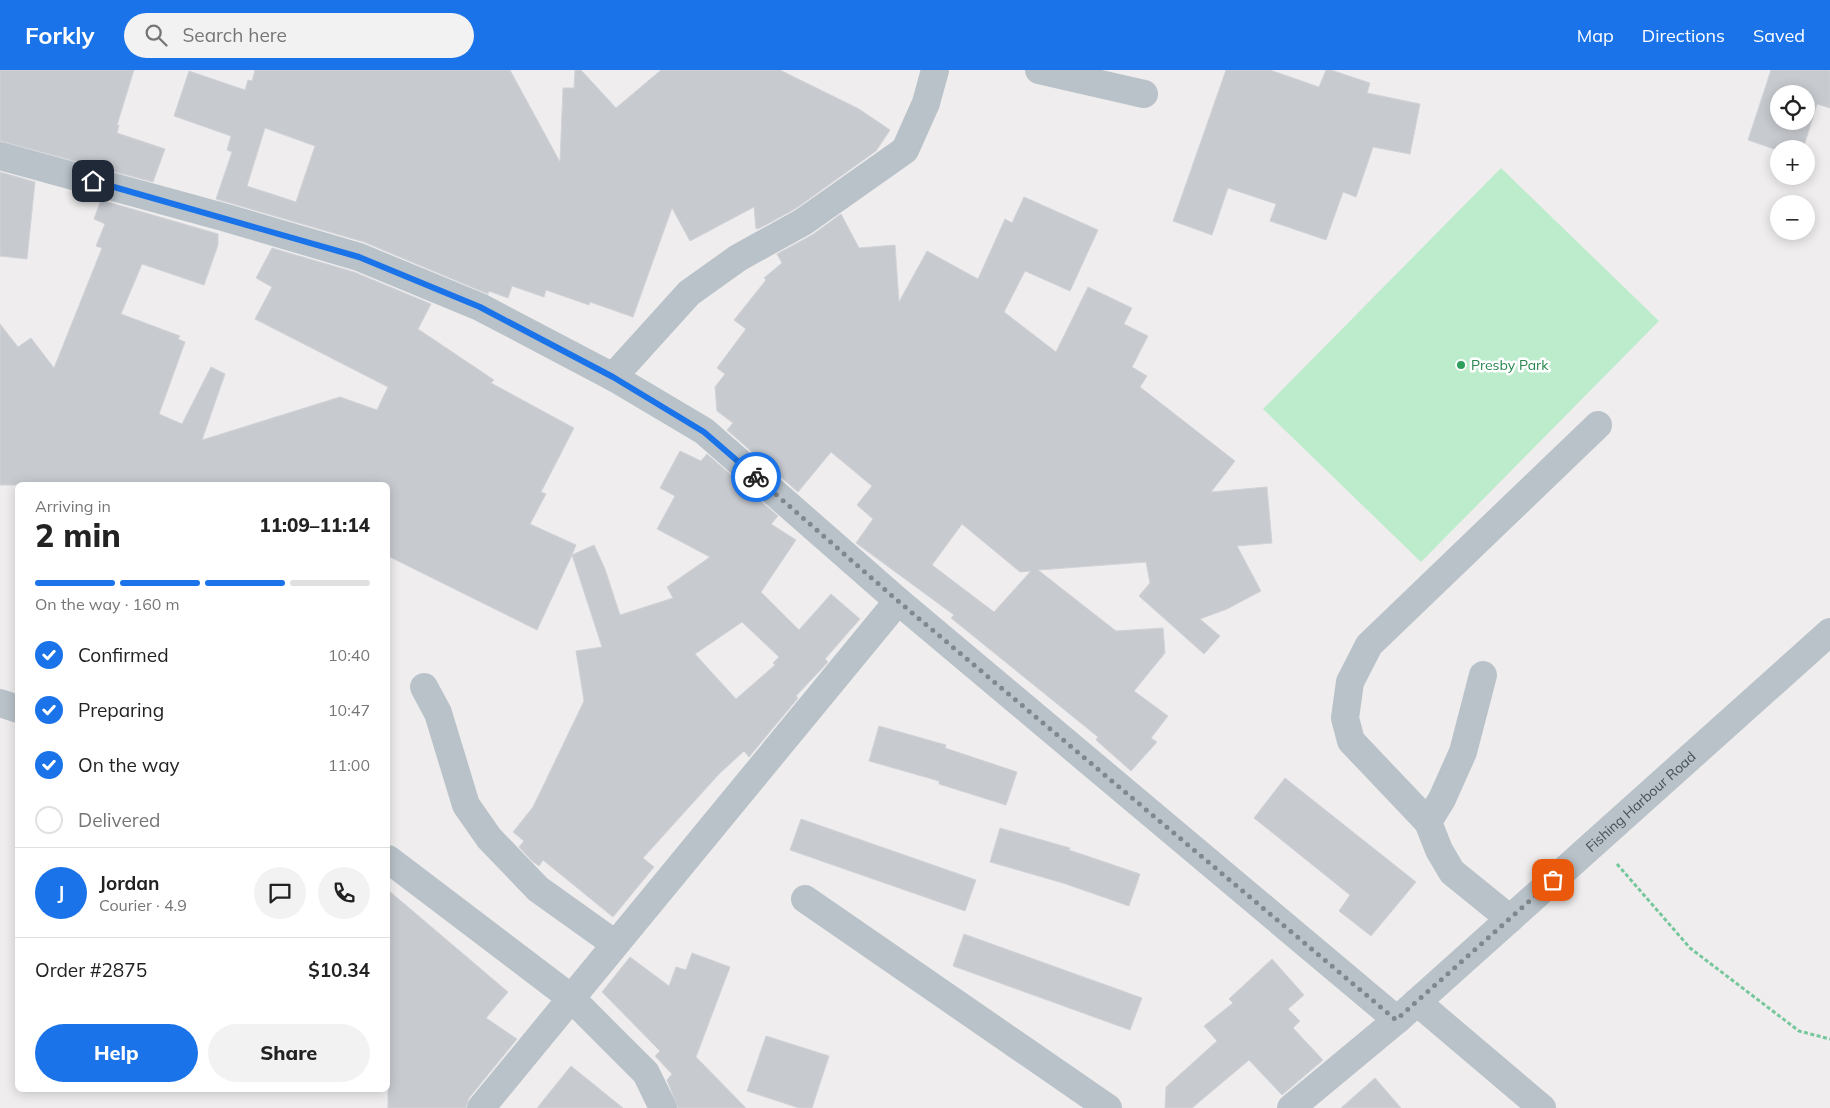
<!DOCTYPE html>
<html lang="en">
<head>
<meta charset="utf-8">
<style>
	body { margin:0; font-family:Mulish,sans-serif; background:#f2f2f2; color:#222; height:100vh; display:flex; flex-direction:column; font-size:19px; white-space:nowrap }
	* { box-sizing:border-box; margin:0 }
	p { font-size:16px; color:#767676 }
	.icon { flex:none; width:28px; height:28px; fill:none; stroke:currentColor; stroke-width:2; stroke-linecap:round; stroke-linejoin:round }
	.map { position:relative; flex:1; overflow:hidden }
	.sheet { position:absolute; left:15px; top:412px; width:375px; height:610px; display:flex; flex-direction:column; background:#fff; border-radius:8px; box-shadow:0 2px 12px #0003 }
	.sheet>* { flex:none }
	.fabs { position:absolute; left:1770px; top:15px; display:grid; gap:10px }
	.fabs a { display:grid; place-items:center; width:45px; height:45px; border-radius:50%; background:#fff; box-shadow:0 2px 12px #0003; font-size:25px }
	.pin { position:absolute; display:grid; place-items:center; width:42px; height:42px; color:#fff; margin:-21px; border-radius:10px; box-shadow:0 2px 8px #0006 }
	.courier { position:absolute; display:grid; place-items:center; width:50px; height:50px; margin:-25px; border:4px solid #1a73e8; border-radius:50%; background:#fff; color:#222; box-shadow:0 1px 6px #0007 }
	.overview em { font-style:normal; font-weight:800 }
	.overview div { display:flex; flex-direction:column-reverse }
	.overview { display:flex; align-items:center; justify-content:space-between; height:85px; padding:0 20px }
	h1 { font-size:32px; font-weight:800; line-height:38px }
	.bar { display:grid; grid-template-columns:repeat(4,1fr); gap:8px 5px; align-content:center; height:60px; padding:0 20px }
	.bar i { height:6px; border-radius:4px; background:#e0e0e0 }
	.bar .on { background:#1a73e8 }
	.bar p { grid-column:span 4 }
	.line { display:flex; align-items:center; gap:12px; padding:0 20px; border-top:1px solid #e0e0e0 }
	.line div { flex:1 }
	.round { display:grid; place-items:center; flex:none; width:52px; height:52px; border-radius:26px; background:#f2f2f2 }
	ol { padding:0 20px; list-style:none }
	li { display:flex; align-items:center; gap:15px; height:55px }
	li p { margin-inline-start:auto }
	li .icon { padding:5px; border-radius:50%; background:#1a73e8; color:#fff; stroke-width:4 }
	li:last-child { color:#767676 }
	li i { width:28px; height:28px; border:2px solid #e0e0e0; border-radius:50% }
	.primary-button { display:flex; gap:10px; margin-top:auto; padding:10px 20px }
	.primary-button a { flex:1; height:58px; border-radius:30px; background:#1a73e8; color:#fff; font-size:20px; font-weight:800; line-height:58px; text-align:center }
	.primary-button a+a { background:#f2f2f2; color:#222 }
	header { display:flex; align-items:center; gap:30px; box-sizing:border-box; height:70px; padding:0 25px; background:#1a73e8; color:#fff }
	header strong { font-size:24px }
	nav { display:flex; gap:28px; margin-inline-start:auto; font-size:18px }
	.search { width:350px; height:45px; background:#f2f2f2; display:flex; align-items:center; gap:12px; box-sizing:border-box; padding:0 18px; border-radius:28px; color:#767676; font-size:19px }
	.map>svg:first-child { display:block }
	.green { fill:#bdeccd }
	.building { fill:#c7cacf; stroke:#d1d3d8; fill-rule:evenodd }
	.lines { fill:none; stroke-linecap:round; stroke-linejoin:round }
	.path { stroke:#77c79c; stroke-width:3; stroke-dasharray:4 2.5; stroke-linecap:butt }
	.minor { stroke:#b9c2c9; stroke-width:28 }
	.done { stroke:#81888d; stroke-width:5; stroke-dasharray:0 9 }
	.route { stroke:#1a73e8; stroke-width:6 }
	.leisure-dot { fill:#2e9e5b; stroke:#fff; stroke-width:2 }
	.labels { text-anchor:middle; stroke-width:5; stroke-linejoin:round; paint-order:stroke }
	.leisure-label { font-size:14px; fill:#27864d; stroke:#fff; text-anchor:start }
	.street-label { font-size:14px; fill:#465159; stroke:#fff }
</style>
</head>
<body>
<header>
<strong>Forkly</strong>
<div class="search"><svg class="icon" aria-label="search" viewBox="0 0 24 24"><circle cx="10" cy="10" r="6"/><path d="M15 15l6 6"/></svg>Search here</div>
<nav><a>Map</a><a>Directions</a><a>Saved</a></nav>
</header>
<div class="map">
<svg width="1830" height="1038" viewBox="0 0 1830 1038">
	<rect width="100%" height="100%" fill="#efeded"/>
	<path class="green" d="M1501,98L1659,251L1421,492L1263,339Z"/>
	<path class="building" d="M0,0H134L117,55H119L117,63L165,79L153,112L0,71Z
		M255,0H510L560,92L563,18H574L575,0H581L616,38L661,0H780L859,39L890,60L876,81L795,139L760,158L756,159L754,137L690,171L672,138L633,247L590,232L589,235L546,220L544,227L512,216L508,228L489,221L488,224L364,172L216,129L232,82L227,80L231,66L174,46L189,1L245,20L248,10L252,11ZM265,58L315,76L296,132L247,116Z
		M1226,0H1270L1319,17L1326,0H1331L1370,13L1367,23L1420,34L1410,84L1373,77L1356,127L1343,122L1326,170L1270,151L1276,134L1228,118L1212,165L1173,151Z
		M1771,0H1830V38L1817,34L1803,79H1774L1748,70ZM1779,24H1806V51H1779Z
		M0,102L35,112L27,189L0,186Z
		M1024,127L1098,160L1070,221L1025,201L1004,242L1056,282L1088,217L1132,238L1124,254L1148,266L1132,297L1147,306L1140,317L1235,391L1211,422L1267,417L1272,473L1237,476L1261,521L1227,539L1200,549L1220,566L1204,584L1139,526L1150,513L1146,492L1038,500L1116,561L1163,558L1165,583L1134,621L1168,646L1151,668L1157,672L1131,701L1096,670L1098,667L951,548L954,545L856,473L873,449L857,435L872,416L831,382L798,422L727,360L733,353L717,341L715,317L725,304L717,298L746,259L734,250L766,210L764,208L782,193L777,184L812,165L841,144L859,178L895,175L899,232L927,181L978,209L1005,149L1012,153ZM962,454L1020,502L1031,501L994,542L932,495Z
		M101,130L218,164V175L204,215L142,194L121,244L180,266L178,269L185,272L159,344L182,354L211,297L225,304L202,370L340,327L377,340L388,317L255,249L272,217L256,208L272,178L354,202L431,234L418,259L494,310L491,313L574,358L541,422L546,424L530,454L576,475L572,485L594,475L605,499L620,545L673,528L667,517L710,487L657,459L675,426L660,418L680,381L701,391L707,384L778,446L771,454L796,470L761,522L799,560L831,524L860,549L825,589L828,592L796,626L798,628L749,687L744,681L719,704L643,788L654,797L613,847L543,790L539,796L532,791L519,777L524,771L513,762L533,737L584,631L576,581L602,577L572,485L537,560L388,486V415H0V254L18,277L31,268L54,298L102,178L96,176L105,154L94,149ZM742,552L779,587L773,593L775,595L736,629L695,584Z
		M879,656L946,675L945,678L1017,702L1006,735L939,714V711L869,691Z
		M1285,708L1416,812L1371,866L1339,841L1350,825L1254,748Z
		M801,749L976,810L965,841L790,780Z
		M1000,758L1070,778L1069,780L1140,804L1129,836L1063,813L990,792Z
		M388,820L508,922L486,948L517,969L469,1028L466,1038H388Z
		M964,864L1142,928L1130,960L953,896Z
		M692,883L730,897L696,987L746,1038H678L667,1010L672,1004L655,986L660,981L602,922L630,887L669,916L676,897L686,900Z
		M1272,889L1304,925L1288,939L1300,951L1293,958L1323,990L1282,1025L1249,990L1192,1038H1165L1166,1017L1217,971L1204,956L1233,933L1229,929Z
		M766,966L829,986L812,1038H799L747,1021Z
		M571,996L623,1038H537Z
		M1375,1008L1401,1038H1341Z"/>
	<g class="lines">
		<path class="path" d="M1617,794L1690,878L1799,961L1830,969"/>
		<g class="minor">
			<path d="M1039,0L1144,24"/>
			<path d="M0,86L223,147L359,187L480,237L613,307L704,361L898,531L1397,950"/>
			<path d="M613,307L689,223L738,188L803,152L905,80L926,33L935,0"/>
			<path d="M1483,605L1463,682L1442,729L1428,752L1439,780L1452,802L1510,849"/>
			<path d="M424,617L438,643L466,735L489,768L538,819L615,874"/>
			<path d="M0,633L18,639"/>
			<path d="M1428,752L1351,671L1345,648L1350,612L1369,575L1598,355"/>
			<path d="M388,789L571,928L646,1003L663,1038"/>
			<path d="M805,829L1108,1038"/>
			<path d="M1417,932L1542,1038"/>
			<path d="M481,1038L898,531"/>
			<path id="s1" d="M1291,1038L1397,950L1830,562"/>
		</g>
	</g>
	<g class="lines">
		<path class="done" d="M756,407L898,531L1396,950L1553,810"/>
		<path class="route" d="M93,111L359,187L480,237L613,307L704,362L756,407"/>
	</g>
	<circle class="leisure-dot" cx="1461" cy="295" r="5"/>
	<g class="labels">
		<g class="leisure-label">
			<text x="1471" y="300">Presby Park</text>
		</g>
		<g class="street-label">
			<text dy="5" stroke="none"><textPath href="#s1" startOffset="465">Fishing Harbour Road</textPath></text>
		</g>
	</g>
</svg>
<div class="fabs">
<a><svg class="icon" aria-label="locate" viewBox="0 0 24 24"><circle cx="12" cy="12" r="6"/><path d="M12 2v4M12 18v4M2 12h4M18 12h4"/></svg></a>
<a>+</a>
<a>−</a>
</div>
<div class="pin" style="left:1553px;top:810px;background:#ea580c"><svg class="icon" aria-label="bag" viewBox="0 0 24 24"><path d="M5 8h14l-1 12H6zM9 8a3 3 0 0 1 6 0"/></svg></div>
<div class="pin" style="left:93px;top:111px;background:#1f2937"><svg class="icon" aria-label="home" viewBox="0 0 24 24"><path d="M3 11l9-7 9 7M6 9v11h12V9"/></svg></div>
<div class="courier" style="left:756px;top:407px"><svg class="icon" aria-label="bike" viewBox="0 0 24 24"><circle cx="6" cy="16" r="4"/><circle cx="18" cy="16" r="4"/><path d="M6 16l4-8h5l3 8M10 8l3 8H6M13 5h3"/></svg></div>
<section class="sheet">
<div class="overview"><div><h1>2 min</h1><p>Arriving in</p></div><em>11:09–11:14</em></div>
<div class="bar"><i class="on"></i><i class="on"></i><i class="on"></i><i></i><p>On the way · 160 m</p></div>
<ol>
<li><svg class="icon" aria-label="check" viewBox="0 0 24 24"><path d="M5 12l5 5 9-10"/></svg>Confirmed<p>10:40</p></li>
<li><svg class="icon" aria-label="check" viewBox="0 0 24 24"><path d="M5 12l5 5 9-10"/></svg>Preparing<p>10:47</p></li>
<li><svg class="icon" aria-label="check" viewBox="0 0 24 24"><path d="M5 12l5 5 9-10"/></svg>On the way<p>11:00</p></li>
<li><i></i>Delivered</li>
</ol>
<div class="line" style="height:90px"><b class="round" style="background:#1a73e8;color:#fff">J</b><div><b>Jordan</b><p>Courier · 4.9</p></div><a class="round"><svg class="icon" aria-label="chat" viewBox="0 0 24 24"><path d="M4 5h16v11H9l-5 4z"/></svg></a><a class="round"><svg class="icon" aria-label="phone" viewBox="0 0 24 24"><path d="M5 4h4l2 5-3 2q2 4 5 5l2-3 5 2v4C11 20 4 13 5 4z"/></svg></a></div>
<div class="line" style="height:65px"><div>Order #2875</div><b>$10.34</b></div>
<div class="primary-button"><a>Help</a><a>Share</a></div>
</section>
</div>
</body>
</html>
